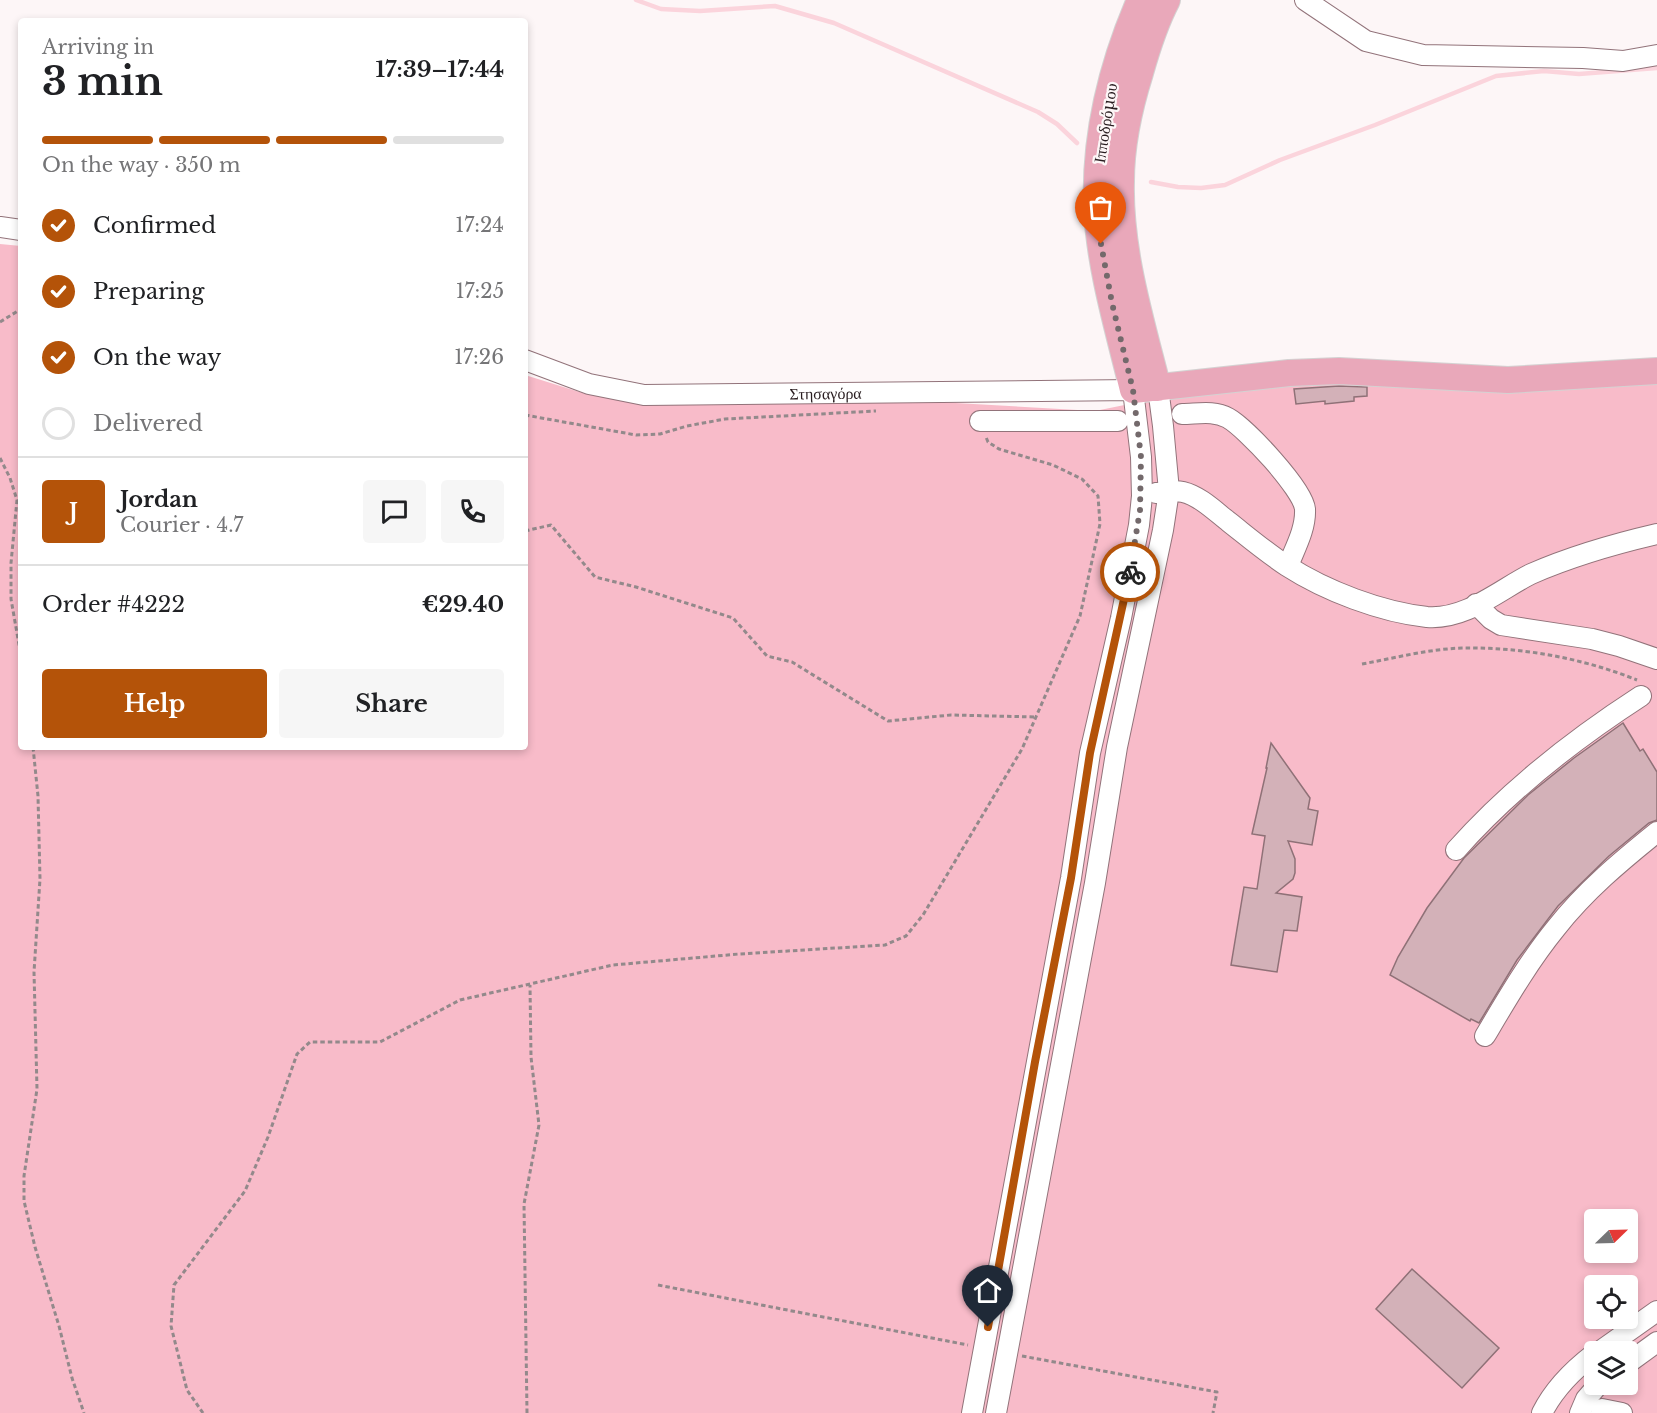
<!DOCTYPE html>
<html lang="en">
<head>
<meta charset="utf-8">
<style>
	body { margin:0; font-family:"Libre Baskerville",serif; background:#f6f6f6; color:#202124; height:100vh; display:flex; flex-direction:column; font-size:22px; white-space:nowrap }
	* { box-sizing:border-box; margin:0 }
	p { font-size:20px; color:#757577 }
	.icon { flex:none; width:33px; height:33px; fill:none; stroke:currentColor; stroke-width:2; stroke-linecap:round; stroke-linejoin:round }
	.map { position:relative; flex:1; overflow:hidden }
	.drawer { position:absolute; left:18px; top:18px; width:510px; height:732px; display:flex; flex-direction:column; background:#fff; border-radius:6px; box-shadow:0 3px 9px #0003 }
	.drawer>* { flex:none }
	.needle { width:39px; rotate:67deg }
	.fabs { position:absolute; left:1584px; top:1209px; display:grid; gap:12px }
	.fabs a { display:grid; place-items:center; width:54px; height:54px; border-radius:6px; background:#fff; box-shadow:0 3px 9px #0003; font-size:30px }
	.pin { position:absolute; display:grid; place-items:center; width:51px; height:51px; color:#fff; margin:-62px -26px; border-radius:50% 50% 50% 0; rotate:-45deg; box-shadow:0 0 6px #0007 }
	.pin .icon { rotate:45deg }
	.courier { position:absolute; display:grid; place-items:center; width:60px; height:60px; margin:-30px; border:4px solid #b45309; border-radius:50%; background:#fff; color:#222; box-shadow:0 2px 8px #0007 }
	.headline em { font-style:normal; font-weight:700 }
	.headline div { display:flex; flex-direction:column-reverse }
	.headline { display:flex; align-items:center; justify-content:space-between; height:102px; padding:0 24px }
	h1 { font-size:39px; font-weight:700; line-height:45px }
	.bar { display:grid; grid-template-columns:repeat(4,1fr); gap:9px 6px; align-content:center; height:72px; padding:0 24px }
	.bar i { height:8px; border-radius:4px; background:#e0e0e0 }
	.bar .active { background:#b45309 }
	.bar p { grid-column:span 4 }
	.line { display:flex; align-items:center; gap:15px; padding:0 24px; border-top:2px solid #e0e0e0 }
	.line div { flex:1 }
	.round { display:grid; place-items:center; flex:none; width:63px; height:63px; border-radius:6px; background:#f6f6f6 }
	ol { padding:0 24px; list-style:none }
	li { display:flex; align-items:center; gap:18px; height:66px }
	li p { margin-inline-start:auto }
	li .icon { padding:6px; border-radius:50%; background:#b45309; color:#fff; stroke-width:4 }
	li:last-child { color:#757577 }
	li i { width:33px; height:33px; border:3px solid #e0e0e0; border-radius:50% }
	.action { display:flex; gap:12px; margin-top:auto; padding:12px 24px }
	.action a { flex:1; height:69px; border-radius:6px; background:#b45309; color:#fff; font-size:24px; font-weight:700; line-height:69px; text-align:center }
	.action a+a { background:#f6f6f6; color:#202124 }
	.map>svg:first-child { display:block }
	.green { fill:#f8bbc9; fill-rule:evenodd }
	.lines { fill:none; stroke-linecap:round; stroke-linejoin:round }
	.stream { stroke:#fbd4dc; stroke-width:4.5 }
	.building { fill:#d3b1b8; stroke:#8f7177; stroke-width:1.5 }
	.minor-casing { stroke:#92737a; stroke-width:22 }
	.major-casing { stroke:#d4d2d2; stroke-width:28 }
	.path { stroke:#93898b; stroke-width:3; stroke-dasharray:4.5 3; stroke-linecap:butt }
	.minor { stroke:#fff; stroke-width:20 }
	.major { stroke:#e9a8ba; stroke-width:26 }
	.done { stroke:#73696b; stroke-width:6; stroke-dasharray:0 10.8 }
	.route { stroke:#b45309; stroke-width:8 }
	.labels { text-anchor:middle; stroke-width:4.5; stroke-linejoin:round; paint-order:stroke }
	.street-label { font-size:16px; fill:#291d20; stroke:#fdf6f7 }
</style>
</head>
<body>
<div class="map">
<svg width="1657" height="1413" viewBox="0 0 1657 1413">
	<rect width="100%" height="100%" fill="#fdf6f7"/>
	<path class="green" d="M0,244L21,246V747H525V375L586,394L636,403L920,401L1095,411L1208,388L1333,377L1469,387L1596,388L1657,383V1413H0ZM1594,1220H1628V1252H1594ZM1594,1286H1628V1318H1594ZM1594,1352H1628V1384H1594Z"/>
	<g class="lines">
		<path class="stream" d="M636,0L661,9L700,11L775,6L834,23L1038,112L1057,124L1077,143
			M1151,182L1178,187L1201,188L1225,185L1280,160L1375,125L1496,76L1544,71L1579,74L1657,68"/>
	</g>
	<path class="building" d="M1339,386L1367,387V396L1354,397V401L1325,404V401L1296,404L1294,389Z
		M1623,723L1640,751L1643,749L1657,772V820L1649,823L1609,856L1558,906L1517,960L1479,1023L1471,1019L1470,1021L1390,975L1398,957L1427,908L1464,858L1528,795L1574,758Z
		M1271,743L1310,798L1308,809L1318,811L1312,845L1288,841L1295,859V873L1293,879L1276,893L1302,897L1297,931L1284,930L1277,972L1231,965L1244,887L1257,889L1265,836L1252,834L1267,768H1266Z
		M1412,1269L1499,1348L1462,1388L1376,1309Z"/>
	<g class="lines">
		<defs>
			<g id="minor">
				<path d="M1305,0L1366,41L1423,55L1583,58L1623,61L1657,55"/>
				<path d="M0,227L21,230"/>
				<path id="s1" d="M525,360L589,384L644,395L1133,390L1141,457L1142,496L1139,525L1121,618L1090,753L1071,878L972,1413"/>
				<path d="M1182,414C1197,414 1214,410 1228,418C1246,428 1303,489 1305,509C1306,529 1295,548 1288,566"/>
				<path d="M980,421H1118"/>
				<path d="M1156,493C1165,492 1174,490 1183,492C1200,496 1216,512 1229,522C1248,537 1267,553 1287,566C1326,591 1381,612 1427,617C1466,620 1499,590 1531,574C1572,556 1614,544 1657,534"/>
				<path d="M1476,604L1491,619L1501,625L1592,639L1619,646L1657,659"/>
				<path d="M1456,850C1510,789 1573,740 1641,696"/>
				<path d="M1485,1036C1507,999 1529,961 1556,928C1585,891 1621,861 1657,832"/>
				<path d="M1599,1352L1657,1311"/>
				<path d="M1628,1363L1657,1342"/>
				<path d="M996,1413L1095,883L1117,747L1163,530L1169,491L1163,426L1158,388"/>
				<path d="M1542,1413C1554,1389 1573,1370 1594,1354"/>
				<path d="M1580,1413L1586,1399L1599,1384"/>
				<path d="M1601,1413L1602,1409L1622,1413"/>
			</g>
			<path id="major" d="M1140,0C1111,67 1094,137 1097,210C1100,269 1119,332 1133,390L1289,373L1339,371L1508,380L1657,371
				M1158,388C1141,321 1119,250 1121,181C1121,143 1129,108 1140,73C1147,48 1155,23 1167,0"/>
		</defs>
		<use href="#minor" class="minor-casing"/>
		<use href="#major" class="major-casing"/>
		<path class="path" d="M0,322L21,309
			M525,415L636,435L660,434L687,426L725,419L876,411
			M0,458L10,478L17,500L11,563V599L21,656
			M525,531L551,525L595,577L636,587L733,618L767,656L792,662L888,721L951,715L1035,717
			M1362,664C1395,658 1429,649 1462,648C1522,647 1582,658 1637,680
			M33,747L38,796L40,879L34,972L37,1089L24,1176V1201L35,1247L59,1326L72,1378L84,1413
			M658,1285L968,1345
			M1022,1356L1217,1392L1213,1413
			M203,1413L187,1390L171,1326L174,1285L245,1191L268,1137L297,1054L310,1042H380L460,1000L613,965L739,954L885,945L906,936L923,915L1022,749L1080,616L1100,524L1098,496L1082,479L1053,465L999,449L988,442L986,437
			M527,1413L524,1204L539,1125L531,1057L530,985"/>
		<use href="#minor" class="minor"/>
		<use href="#major" class="major"/>
	</g>
	<g class="lines">
		<path class="done" d="M1101,244L1112,303L1133,390L1141,457L1140,510L1130,572"/>
		<path class="route" d="M988,1327L1035,1062L1071,878L1090,753L1130,572"/>
	</g>
	<g class="labels">
		<g class="street-label">
			<text transform="translate(1105 123) rotate(-81)" y="6">Ιπποδρόμου</text>
			<text dy="6" stroke="none"><textPath href="#s1" startOffset="306">Στησαγόρα</textPath></text>
		</g>
	</g>
</svg>
<div class="fabs">
<a><svg class="needle" viewBox="-14 -14 28 28"><path d="M0-13l5 13h-10z" fill="#e53935"/><path d="M0 13l5-13h-10z" fill="#757577"/></svg></a>
<a><svg class="icon" aria-label="locate" viewBox="0 0 24 24"><circle cx="12" cy="12" r="6"/><path d="M12 2v4M12 18v4M2 12h4M18 12h4"/></svg></a>
<a><svg class="icon" aria-label="layers" viewBox="0 0 24 24"><path d="M12 4l9 5-9 5-9-5zM3 14l9 5 9-5"/></svg></a>
</div>
<div class="pin" style="left:1101px;top:244px;background:#ea580c"><svg class="icon" aria-label="bag" viewBox="0 0 24 24"><path d="M5 8h14l-1 12H6zM9 8a3 3 0 0 1 6 0"/></svg></div>
<div class="pin" style="left:988px;top:1327px;background:#1f2937"><svg class="icon" aria-label="home" viewBox="0 0 24 24"><path d="M3 11l9-7 9 7M6 9v11h12V9"/></svg></div>
<div class="courier" style="left:1130px;top:572px"><svg class="icon" aria-label="bike" viewBox="0 0 24 24"><circle cx="6" cy="16" r="4"/><circle cx="18" cy="16" r="4"/><path d="M6 16l4-8h5l3 8M10 8l3 8H6M13 5h3"/></svg></div>
<section class="drawer">
<div class="headline"><div><h1>3 min</h1><p>Arriving in</p></div><em>17:39–17:44</em></div>
<div class="bar"><i class="active"></i><i class="active"></i><i class="active"></i><i></i><p>On the way · 350 m</p></div>
<ol>
<li><svg class="icon" aria-label="check" viewBox="0 0 24 24"><path d="M5 12l5 5 9-10"/></svg>Confirmed<p>17:24</p></li>
<li><svg class="icon" aria-label="check" viewBox="0 0 24 24"><path d="M5 12l5 5 9-10"/></svg>Preparing<p>17:25</p></li>
<li><svg class="icon" aria-label="check" viewBox="0 0 24 24"><path d="M5 12l5 5 9-10"/></svg>On the way<p>17:26</p></li>
<li><i></i>Delivered</li>
</ol>
<div class="line" style="height:108px"><b class="round" style="background:#b45309;color:#fff">J</b><div><b>Jordan</b><p>Courier · 4.7</p></div><a class="round"><svg class="icon" aria-label="chat" viewBox="0 0 24 24"><path d="M4 5h16v11H9l-5 4z"/></svg></a><a class="round"><svg class="icon" aria-label="phone" viewBox="0 0 24 24"><path d="M5 4h4l2 5-3 2q2 4 5 5l2-3 5 2v4C11 20 4 13 5 4z"/></svg></a></div>
<div class="line" style="height:78px"><div>Order #4222</div><b>€29.40</b></div>
<div class="action"><a>Help</a><a>Share</a></div>
</section>
</div>
</body>
</html>
